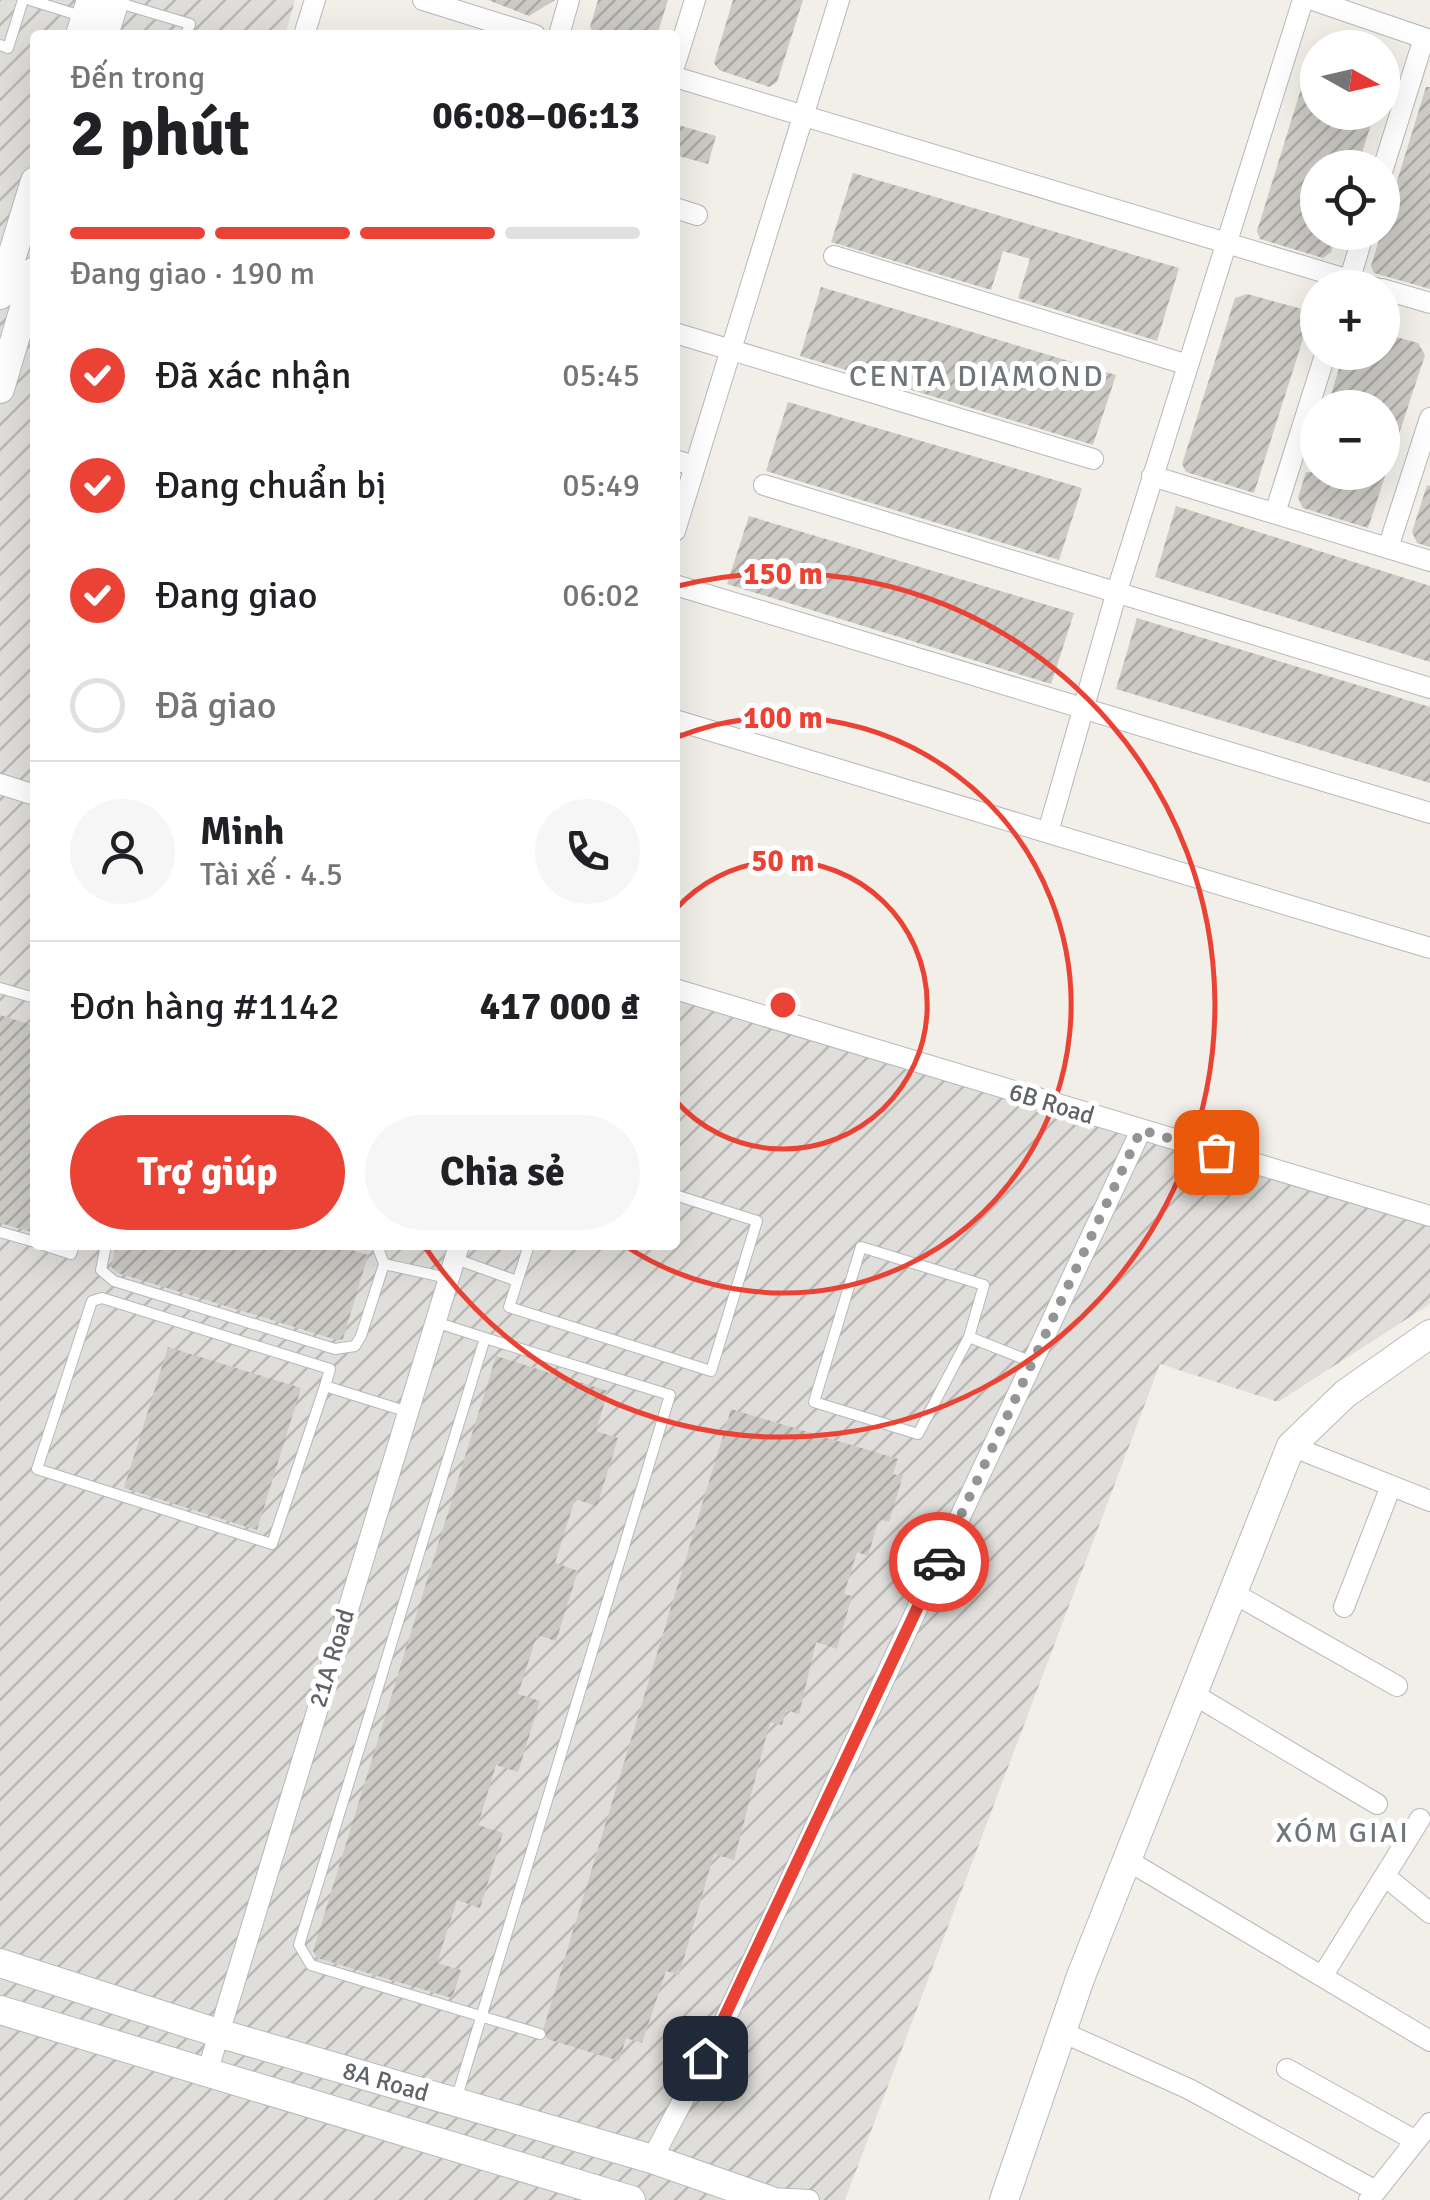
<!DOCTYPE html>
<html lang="vi">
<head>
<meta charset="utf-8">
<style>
	body { margin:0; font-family:Signika,sans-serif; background:#f6f6f6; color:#202124; height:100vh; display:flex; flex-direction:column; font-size:38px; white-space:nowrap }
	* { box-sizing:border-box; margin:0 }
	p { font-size:32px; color:#757577 }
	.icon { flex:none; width:55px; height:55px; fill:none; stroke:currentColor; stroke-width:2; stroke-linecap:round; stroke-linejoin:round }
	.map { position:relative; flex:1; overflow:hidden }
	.sheet { position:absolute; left:30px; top:30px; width:650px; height:1220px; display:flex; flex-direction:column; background:#fff; border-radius:10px; box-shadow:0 10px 40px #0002 }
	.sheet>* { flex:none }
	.needle { width:65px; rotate:98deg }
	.controls { position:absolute; left:1300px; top:30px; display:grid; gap:20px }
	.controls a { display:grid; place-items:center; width:100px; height:100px; border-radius:50%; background:#fff; box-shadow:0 10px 40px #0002; font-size:50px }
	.pin { position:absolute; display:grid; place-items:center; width:85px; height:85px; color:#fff; margin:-42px; border-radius:20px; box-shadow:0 5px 15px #0006 }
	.courier { position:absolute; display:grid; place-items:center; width:100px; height:100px; margin:-50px; border:8px solid #ea4335; border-radius:50%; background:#fff; color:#222; box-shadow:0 2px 12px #0007 }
	.headline em { font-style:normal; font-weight:700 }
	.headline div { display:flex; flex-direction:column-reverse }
	.headline { display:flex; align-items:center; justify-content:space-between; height:170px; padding:0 40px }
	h1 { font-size:65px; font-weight:700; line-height:75px }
	.bar { display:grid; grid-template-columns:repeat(4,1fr); gap:15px 10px; align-content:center; height:120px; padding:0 40px }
	.bar i { height:12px; border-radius:8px; background:#e0e0e0 }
	.bar .selected { background:#ea4335 }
	.bar p { grid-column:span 4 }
	.line { display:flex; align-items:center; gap:25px; padding:0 40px; border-top:2px solid #e0e0e0 }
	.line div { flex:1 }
	.round { display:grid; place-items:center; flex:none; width:105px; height:105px; border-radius:52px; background:#f6f6f6 }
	ol { padding:0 40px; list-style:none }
	li { display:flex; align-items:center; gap:30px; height:110px }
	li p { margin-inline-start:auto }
	li .icon { padding:10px; border-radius:50%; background:#ea4335; color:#fff; stroke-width:4 }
	li:last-child { color:#757577 }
	li i { width:55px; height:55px; border:5px solid #e0e0e0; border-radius:50% }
	.cta { display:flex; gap:20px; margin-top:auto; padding:20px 40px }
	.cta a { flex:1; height:115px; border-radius:60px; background:#ea4335; color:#fff; font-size:40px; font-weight:700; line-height:115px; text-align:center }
	.cta a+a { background:#f6f6f6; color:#202124 }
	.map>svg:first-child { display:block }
	.industrial { fill:url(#industrial-furrows) }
	.building { fill:url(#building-hatch) }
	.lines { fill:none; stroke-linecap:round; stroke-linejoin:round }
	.lane-casing { stroke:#b5b8bc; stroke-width:12 }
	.street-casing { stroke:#b5b8bc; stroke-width:22 }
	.secondary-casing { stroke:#b6babf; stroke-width:30 }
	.lane { stroke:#fff; stroke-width:10 }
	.street { stroke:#fff; stroke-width:20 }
	.secondary { stroke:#fff; stroke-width:28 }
	.done { stroke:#929495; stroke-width:10; stroke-dasharray:0 18 }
	.route { stroke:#ea4335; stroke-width:12 }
	.ring { fill:none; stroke:#ea4335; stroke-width:5 }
	.labels { text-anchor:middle; stroke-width:10; stroke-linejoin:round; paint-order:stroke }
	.street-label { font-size:25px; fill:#5f6368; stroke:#fff }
	.neighbourhood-label { font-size:28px; letter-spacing:2.5px; fill:#70757a; stroke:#fff }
	.quarter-label { font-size:30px; letter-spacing:2.5px; fill:#70757a; stroke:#fff }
	.centre { fill:#ea4335; stroke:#fff; stroke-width:5 }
	.ring-label { font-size:30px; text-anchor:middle; font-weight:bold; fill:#ea4335; stroke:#fff; stroke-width:10; stroke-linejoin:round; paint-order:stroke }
</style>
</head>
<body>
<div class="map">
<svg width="1430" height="2200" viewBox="0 0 1430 2200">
	<defs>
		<pattern id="industrial-furrows" width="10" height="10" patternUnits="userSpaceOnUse" patternTransform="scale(2.5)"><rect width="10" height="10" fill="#e0deda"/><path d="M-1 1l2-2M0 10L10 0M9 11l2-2" fill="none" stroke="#b9b8b5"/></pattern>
		<pattern id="building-hatch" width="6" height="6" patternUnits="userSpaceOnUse" patternTransform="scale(2.5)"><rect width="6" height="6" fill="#cccac5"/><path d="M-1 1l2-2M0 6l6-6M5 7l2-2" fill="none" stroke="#a9a8a4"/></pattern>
	</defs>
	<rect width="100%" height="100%" fill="#f1efe8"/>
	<path class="industrial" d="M0,0H295L285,35H35V1245H675V994L1430,1224V1304L1278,1402L1160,1364L845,2200H0Z"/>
	<path class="building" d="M488,0H555L529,16Z
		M598,0H668L657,35H595L590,27Z
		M733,0H803L777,82L769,87L719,70L714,63Z
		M1314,47L1318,48V112H1375L1357,168H1318V232H1337L1331,252L1323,258L1260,239L1257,231Z
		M1426,87H1430V289L1374,273L1371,266Z
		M675,124L716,136L708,164L675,155Z
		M853,173L1179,268L1157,341L1018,298L1030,259L1003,251L991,290L831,242Z
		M821,287L1116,375L1093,445L800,356Z
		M1247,294L1302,309L1309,320L1254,493L1186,472L1182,464L1235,298Z
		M1382,333L1418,343L1425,355L1368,528L1303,508L1298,498L1306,472H1382V408H1327L1344,352H1382Z
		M788,402L1082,488L1059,560L766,471Z
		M1427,485L1430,486V547L1417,543L1412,532Z
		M1176,506L1430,586V662L1155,577Z
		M749,516L1074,613L1051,684L727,584Z
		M1137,618L1430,707V783L1116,689Z
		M0,1015L35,1026V1233L0,1223Z
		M116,1245H336L368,1255L343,1339L337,1340L118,1273L111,1267Z
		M168,1347L301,1388L257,1530L124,1488Z
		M496,1356L608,1391L596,1431L618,1438L597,1506L575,1499L555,1563L578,1571L556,1641L537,1635L518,1694L540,1701L518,1772L496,1765L478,1825L503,1833L480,1908L457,1900L437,1963L461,1970L452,1998L317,1958L313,1951Z
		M731,1409L898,1459L893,1474L903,1476L889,1522L879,1519L868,1556L857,1552L844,1594L852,1596L837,1649L816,1642L799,1714L786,1710L782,1725L770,1722L734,1860L714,1854L679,1975L666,1971L642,2043L626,2038L619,2061L547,2039L544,2027Z"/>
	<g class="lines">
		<defs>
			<path id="lane" d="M30,0L81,16
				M116,2L190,24L186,35
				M0,45L8,48L23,0
				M0,988L35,998
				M0,1232L35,1242
				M43,1245L71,1254L74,1245
				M106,1245L101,1270L114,1281L335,1349L355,1346L361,1336L384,1264
				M377,1245L384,1264L448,1278
				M529,1245L509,1307L711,1371L757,1221L675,1195
				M456,1259L517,1281
				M435,1322L485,1338L299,1945L311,1965L540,2034
				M969,1337L918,1434L814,1402L861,1247L984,1285L969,1337L1032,1362
				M325,1386L272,1544L37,1469L92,1301L102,1298L330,1369L325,1386L405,1411
				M456,2100L670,1395L485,1338"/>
			<path id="street" d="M423,0L535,35
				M1313,0L1430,40
				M304,35L315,0
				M559,35L569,0
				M675,64L695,0
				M675,77L1376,288
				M1382,172L1424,38
				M675,208L697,215
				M834,256L1188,365
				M1347,288L1364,232
				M1382,289L1430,303
				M675,333L1093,459
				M675,460L695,466
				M1152,476L1430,561
				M764,485L1430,688
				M1275,513L1326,352
				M675,531L839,0
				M1388,548L1430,418
				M675,585L1430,813
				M675,720L1430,948
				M0,784L35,795
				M1048,832L1117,591L1303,0
				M675,989L1430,1216
				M1291,1446L1430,1501
				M1233,1593L1397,1686
				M1344,1607L1391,1486
				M1193,1694L1377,1804
				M1127,1860L1430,2041
				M1386,1877L1430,1913
				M1323,1975L1420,1819
				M1062,2032L1189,2089L1376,2191
				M1287,2069L1416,2141
				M207,2073L459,1245
				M652,2159L723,2024L1141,1130
				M770,2198L809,2200
				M1369,2200L1430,2123"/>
			<path id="secondary" d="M80,35L91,0
				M104,35L115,0
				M0,295L35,181
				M0,389L35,271
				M0,1963L218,2033L652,2159L769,2200
				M0,2010L631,2200
				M1004,2200L1081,1976L1291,1446L1345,1394L1430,1334"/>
		</defs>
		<use href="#lane" class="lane-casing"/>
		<use href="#street" class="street-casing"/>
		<use href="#secondary" class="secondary-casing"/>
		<use href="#lane" class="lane"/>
		<use href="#street" class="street"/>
		<use href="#secondary" class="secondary"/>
	</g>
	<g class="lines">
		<path class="done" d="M939,1562L1141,1130L1216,1152"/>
		<path class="route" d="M705,2058L939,1562"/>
	</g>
	<g class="ring">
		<path d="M675 910A144 144 0 1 1 675 1100"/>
		<path d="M675 738A288 288 0 1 1 624 1245"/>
		<path d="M678 586A432 432 0 1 1 425 1247"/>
	</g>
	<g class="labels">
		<g class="street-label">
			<text transform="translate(1052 1103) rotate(17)" y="9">6B Road</text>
			<text transform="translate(331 1658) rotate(-73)" y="9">21A Road</text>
			<text transform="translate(386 2081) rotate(16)" y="9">8A Road</text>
		</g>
		<g class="neighbourhood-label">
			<text x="1343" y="1842">XÓM GIAI</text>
		</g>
		<g class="quarter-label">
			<text x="977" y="386">CENTA DIAMOND</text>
		</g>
	</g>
	<circle cx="783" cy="1005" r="15" class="centre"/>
	<g class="ring-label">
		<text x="783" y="584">150 m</text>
		<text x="783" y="728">100 m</text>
		<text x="783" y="871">50 m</text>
	</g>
</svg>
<div class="controls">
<a><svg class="needle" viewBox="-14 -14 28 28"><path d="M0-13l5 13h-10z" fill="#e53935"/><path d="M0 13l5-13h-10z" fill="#757577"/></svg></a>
<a><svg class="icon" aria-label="locate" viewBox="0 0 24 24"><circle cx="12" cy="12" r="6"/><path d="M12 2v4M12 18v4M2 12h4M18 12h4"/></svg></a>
<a>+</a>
<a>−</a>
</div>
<div class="pin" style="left:1216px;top:1152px;background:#ea580c"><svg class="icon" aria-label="bag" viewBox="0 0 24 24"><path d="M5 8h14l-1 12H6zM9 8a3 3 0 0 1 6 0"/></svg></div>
<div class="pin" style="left:705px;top:2058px;background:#1f2937"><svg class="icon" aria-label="home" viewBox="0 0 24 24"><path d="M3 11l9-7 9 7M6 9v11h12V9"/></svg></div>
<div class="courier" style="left:939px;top:1562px"><svg class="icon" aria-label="car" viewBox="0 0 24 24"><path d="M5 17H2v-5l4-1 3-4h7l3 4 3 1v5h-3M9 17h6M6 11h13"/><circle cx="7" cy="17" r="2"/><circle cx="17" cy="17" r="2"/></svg></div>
<section class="sheet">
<div class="headline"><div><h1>2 phút</h1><p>Đến trong</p></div><em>06:08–06:13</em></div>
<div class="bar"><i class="selected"></i><i class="selected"></i><i class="selected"></i><i></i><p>Đang giao · 190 m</p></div>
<ol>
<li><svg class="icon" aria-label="check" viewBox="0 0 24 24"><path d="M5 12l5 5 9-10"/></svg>Đã xác nhận<p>05:45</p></li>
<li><svg class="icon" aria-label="check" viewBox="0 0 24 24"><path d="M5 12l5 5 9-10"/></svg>Đang chuẩn bị<p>05:49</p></li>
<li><svg class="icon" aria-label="check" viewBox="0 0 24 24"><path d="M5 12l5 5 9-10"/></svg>Đang giao<p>06:02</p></li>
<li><i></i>Đã giao</li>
</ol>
<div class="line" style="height:180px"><a class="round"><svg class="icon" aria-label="person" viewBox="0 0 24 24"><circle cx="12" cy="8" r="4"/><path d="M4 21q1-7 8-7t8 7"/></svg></a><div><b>Minh</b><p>Tài xế · 4.5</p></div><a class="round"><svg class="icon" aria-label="phone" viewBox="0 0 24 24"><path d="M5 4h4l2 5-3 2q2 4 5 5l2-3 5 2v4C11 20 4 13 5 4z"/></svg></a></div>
<div class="line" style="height:130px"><div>Đơn hàng #1142</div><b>417 000 ₫</b></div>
<div class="cta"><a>Trợ giúp</a><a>Chia sẻ</a></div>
</section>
</div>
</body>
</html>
